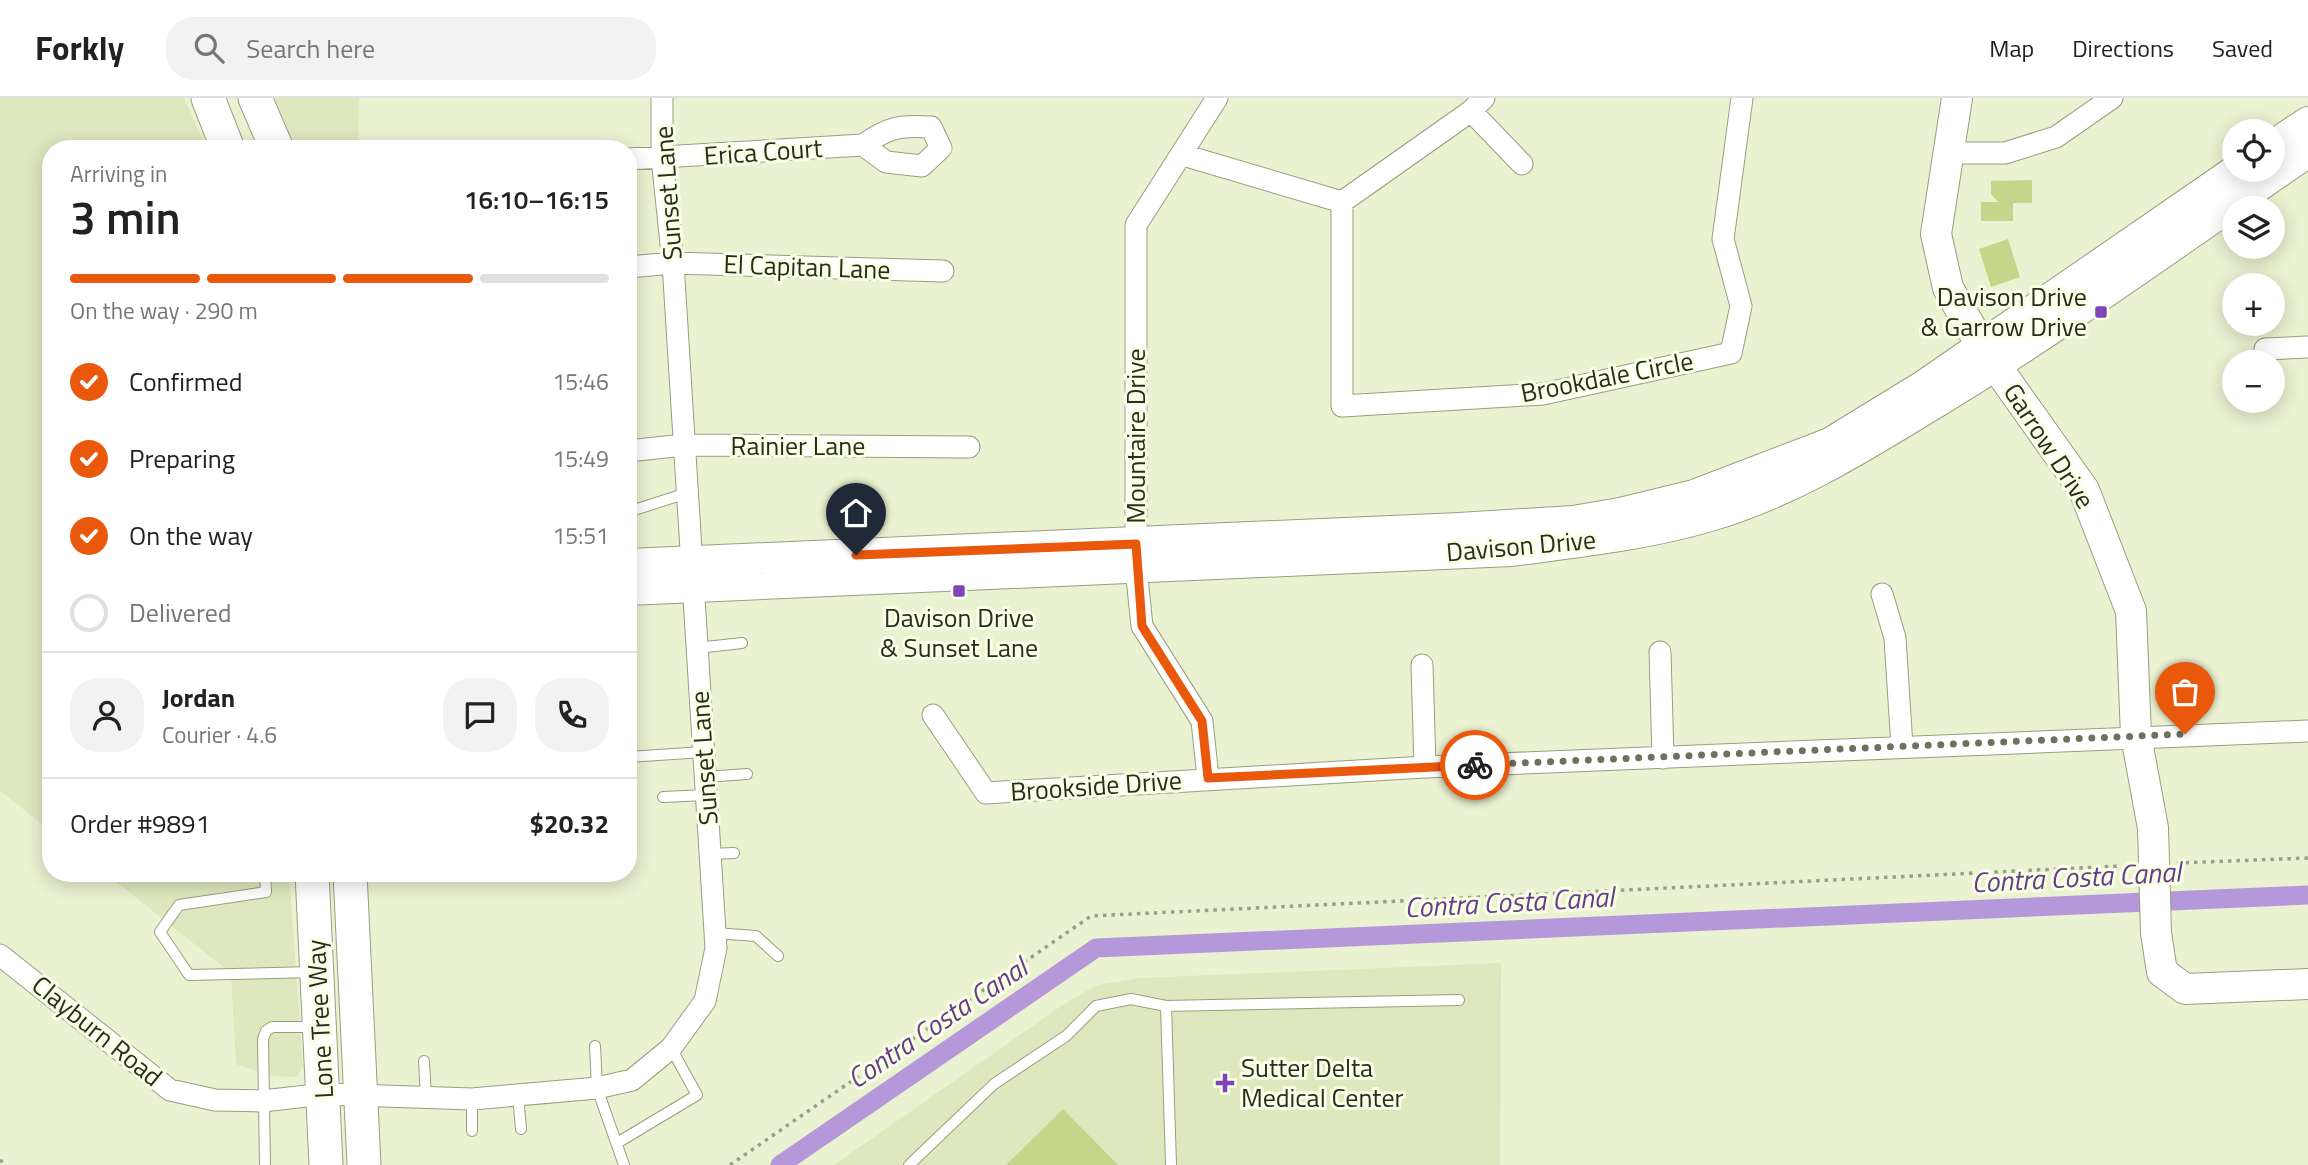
<!DOCTYPE html>
<html lang="en">
<head>
<meta charset="utf-8">
<style>
	body { margin:0; font-family:"Titillium Web",sans-serif; background:#f2f2f2; color:#222; height:100vh; display:flex; flex-direction:column; font-size:26px; white-space:nowrap }
	* { box-sizing:border-box; margin:0 }
	p { font-size:23px; color:#767676 }
	.icon { flex:none; width:38px; height:38px; fill:none; stroke:currentColor; stroke-width:2; stroke-linecap:round; stroke-linejoin:round }
	.map { position:relative; flex:1; overflow:hidden }
	.sheet { position:absolute; left:42px; top:42px; width:595px; height:742px; display:flex; flex-direction:column; background:#fff; border-radius:28px; box-shadow:0 4px 18px #0003 }
	.sheet>* { flex:none }
	.controls { position:absolute; left:2222px; top:21px; display:grid; gap:14px }
	.controls a { display:grid; place-items:center; width:63px; height:63px; border-radius:50%; background:#fff; box-shadow:0 4px 18px #0003; font-size:35px }
	.pin { position:absolute; display:grid; place-items:center; width:60px; height:60px; color:#fff; margin:-72px -30px; border-radius:50% 50% 50% 0; rotate:-45deg; box-shadow:0 0 7px #0007 }
	.pin .icon { rotate:45deg }
	.courier { position:absolute; display:grid; place-items:center; width:70px; height:70px; margin:-35px; border:5px solid #ea580c; border-radius:50%; background:#fff; color:#222; box-shadow:0 2px 9px #0007 }
	.headline em { font-style:normal; font-weight:600 }
	.headline div { display:flex; flex-direction:column-reverse }
	.headline { display:flex; align-items:center; justify-content:space-between; height:119px; padding:0 28px }
	h1 { font-size:46px; font-weight:600; line-height:52px }
	.bar { display:grid; grid-template-columns:repeat(4,1fr); gap:10px 7px; align-content:center; height:84px; padding:0 28px }
	.bar i { height:9px; border-radius:5px; background:#e0e0e0 }
	.bar .current { background:#ea580c }
	.bar p { grid-column:span 4 }
	.line { display:flex; align-items:center; gap:18px; padding:0 28px; border-top:2px solid #e0e0e0 }
	.line div { flex:1 }
	.round { display:grid; place-items:center; flex:none; width:74px; height:74px; border-radius:28px; background:#f2f2f2 }
	ol { padding:0 28px; list-style:none }
	li { display:flex; align-items:center; gap:21px; height:77px }
	li p { margin-inline-start:auto }
	li .icon { padding:7px; border-radius:50%; background:#ea580c; color:#fff; stroke-width:4 }
	li:last-child { color:#767676 }
	li i { width:38px; height:38px; border:4px solid #e0e0e0; border-radius:50% }
	header { display:flex; align-items:center; gap:42px; box-sizing:border-box; height:98px; padding:0 35px; background:#fff; border-bottom:2px solid #e0e0e0 }
	header strong { font-size:33px }
	nav { display:flex; gap:38px; margin-inline-start:auto; font-size:24px }
	.search { width:490px; height:63px; background:#f2f2f2; display:flex; align-items:center; gap:18px; box-sizing:border-box; padding:0 24px; border-radius:28px; color:#767676; font-size:26px }
	.map>svg:first-child { display:block }
	.built { fill:#dee7be }
	.lines { fill:none; stroke-linecap:round; stroke-linejoin:round }
	.canal { stroke:#b598d9; stroke-width:19 }
	.building { fill:#c7d58b }
	.lane-casing { stroke:#989f7f; stroke-width:12 }
	.street-casing { stroke:#989f7f; stroke-width:23 }
	.secondary-casing { stroke:#989f7f; stroke-width:32 }
	.primary-casing { stroke:#989f7f; stroke-width:35 }
	.path { stroke:#9a9f87; stroke-width:3.5; stroke-dasharray:3.5 5; stroke-linecap:butt }
	.lane { stroke:#fff; stroke-width:10 }
	.street { stroke:#fff; stroke-width:21 }
	.secondary { stroke:#fff; stroke-width:30 }
	.primary { stroke:#fff; stroke-width:33 }
	.done { stroke:#6e715e; stroke-width:7; stroke-dasharray:0 12.6 }
	.route { stroke:#ea580c; stroke-width:9 }
	.poi-dot { fill:#8043b8; stroke:#f9ffe4; stroke-width:2.5 }
	.labels { text-anchor:middle; stroke-width:6; stroke-linejoin:round; paint-order:stroke }
	.street-label { font-size:26px; fill:#2a2c20; stroke:#f9ffe4 }
	.poi-label { font-size:26px; fill:#2a2c20; stroke:#f9ffe4; text-anchor:end }
	.water-label { font-size:28px; font-style:italic; fill:#653d8c; stroke:#f9ffe4 }
</style>
</head>
<body>
<header>
<strong>Forkly</strong>
<div class="search"><svg class="icon" aria-label="search" viewBox="0 0 24 24"><circle cx="10" cy="10" r="6"/><path d="M15 15l6 6"/></svg>Search here</div>
<nav><a>Map</a><a>Directions</a><a>Saved</a></nav>
</header>
<div class="map">
<svg width="2308" height="1067" viewBox="0 0 2308 1067">
	<rect width="100%" height="100%" fill="#ebf2d1"/>
	<path class="built" d="M0,0H184L207,51H51V733L0,693Z
		M262,0H359L358,51H282Z
		M105,775H289L303,969L296,979L272,978L236,966L231,875Z
		M1501,865L1500,1067H834L1067,904L1097,887L1141,880Z"/>
	<g class="lines">
		<path class="canal" d="M780,1067L1096,850L2308,797"/>
	</g>
	<path class="building" d="M2032,82V105H2013V123H1981V104H1998L1991,96V83Z
		M2008,141L2020,179L1991,189L1979,151Z
		M1063,1011L1118,1067H1006Z"/>
	<g class="lines">
		<defs>
			<path id="lane" d="M628,414L687,395
				M697,550L742,545
				M628,659L703,654
				M705,679L747,676
				M663,699L706,697
				M710,756L734,755
				M265,775L266,794L179,807L160,834L189,877L313,874
				M715,835L756,838L778,858
				M1166,908L1171,1067
				M595,948L597,990L624,1067
				M424,963L426,1000
				M518,997L521,1031
				M472,1033V1001
				M617,1045L697,997L671,950
				M265,1067L263,941L266,933L272,929H316
				M909,1067L994,986L1066,938L1096,908L1131,901L1166,908L1459,902"/>
			<path id="street" d="M1471,13L1522,66
				M1948,55H2005L2056,39L2112,0
				M1183,57L1342,104L1471,13L1484,0
				M628,61L863,47C889,29 900,27 931,29L941,50L922,68L886,64L863,47
				M1342,104V308L1543,296L1731,255L1741,208L1723,141L1742,0
				M628,169L673,165L943,173
				M2265,251L2308,249
				M628,353L684,347L969,349
				M1882,496L1895,540L1902,649
				M1660,554L1663,660
				M1422,567L1425,669
				M933,617L986,695L1425,669L2308,633
				M1208,680L1202,623L1142,528L1136,470V127L1217,0
				M0,857L170,992L215,1002L263,1003L324,996L472,1001L597,990L632,982L671,950L705,903L716,850L673,165L662,60V0"/>
			<path id="secondary" d="M1957,0L1936,136L1948,190L1981,247L2084,392L2131,513L2136,638L2153,730L2156,835L2162,874L2185,891L2308,886
				M2273,47L2308,24
				M628,466L1459,430L1573,423L1620,415L1694,397L1830,345L1923,288L2236,72
				M628,492L1512,453C1579,444 1646,437 1710,418C1786,396 1855,354 1922,313C2055,233 2180,142 2308,54"/>
			<path id="primary" d="M208,0L228,51
				M255,0L277,51
				M312,775L326,1067
				M350,775L364,1067"/>
		</defs>
		<use href="#lane" class="lane-casing"/>
		<use href="#street" class="street-casing"/>
		<use href="#secondary" class="secondary-casing"/>
		<use href="#primary" class="primary-casing"/>
		<path class="path" d="M2177,765L2308,760
			M0,1062L6,1067
			M730,1067L1091,818L2120,768"/>
		<use href="#lane" class="lane"/>
		<use href="#street" class="street"/>
		<use href="#secondary" class="secondary"/>
		<use href="#primary" class="primary"/>
	</g>
	<g class="lines">
		<path class="done" d="M1475,667L2185,636"/>
		<path class="route" d="M856,457L1136,446L1142,528L1202,623L1208,680L1475,667"/>
	</g>
	<g class="poi-dot">
		<rect x="2094" y="207" width="14" height="14" rx="3.5"/>
		<rect x="952" y="486" width="14" height="14" rx="3.5"/>
		<path d="M1221.5 974.5h7v7h7v7h-7v7h-7v-7h-7v-7h7z"/>
	</g>
	<g class="labels">
		<g class="street-label">
			<text transform="translate(763 54) rotate(-4)" y="9">Erica Court</text>
			<text transform="translate(668 95) rotate(-94)" y="9">Sunset Lane</text>
			<text transform="translate(807 169) rotate(2)" y="9">El Capitan Lane</text>
			<text transform="translate(1607 279) rotate(-11)" y="9">Brookdale Circle</text>
			<text transform="translate(1136 338) rotate(-90)" y="9">Mountaire Drive</text>
			<text x="798" y="357">Rainier Lane</text>
			<text transform="translate(2049 348) rotate(57)" y="9">Garrow Drive</text>
			<text transform="translate(1521 448) rotate(-5)" y="9">Davison Drive</text>
			<text transform="translate(704 660) rotate(-94)" y="9">Sunset Lane</text>
			<text transform="translate(1096 688) rotate(-4)" y="9">Brookside Drive</text>
			<text transform="translate(320 921) rotate(-93)" y="9">Lone Tree Way</text>
			<text transform="translate(97 933) rotate(39)" y="9">Clayburn Road</text>
		</g>
		<g class="poi-label">
			<text x="2087" y="208">Davison Drive<tspan x="2087" dy="30">&amp; Garrow Drive</tspan></text>
			<text x="959" y="529" text-anchor="middle">Davison Drive<tspan x="959" dy="30">&amp; Sunset Lane</tspan></text>
			<text x="1241" y="979" text-anchor="start">Sutter Delta<tspan x="1241" dy="30">Medical Center</tspan></text>
		</g>
		<g class="water-label">
			<text transform="translate(2076 779) rotate(-3)" y="10">Contra Costa Canal</text>
			<text transform="translate(1509 804) rotate(-3)" y="10">Contra Costa Canal</text>
			<text transform="translate(937 925) rotate(-34)" y="10">Contra Costa Canal</text>
		</g>
	</g>
</svg>
<div class="controls">
<a><svg class="icon" aria-label="locate" viewBox="0 0 24 24"><circle cx="12" cy="12" r="6"/><path d="M12 2v4M12 18v4M2 12h4M18 12h4"/></svg></a>
<a><svg class="icon" aria-label="layers" viewBox="0 0 24 24"><path d="M12 4l9 5-9 5-9-5zM3 14l9 5 9-5"/></svg></a>
<a>+</a>
<a>−</a>
</div>
<div class="pin" style="left:2185px;top:636px;background:#ea580c"><svg class="icon" aria-label="bag" viewBox="0 0 24 24"><path d="M5 8h14l-1 12H6zM9 8a3 3 0 0 1 6 0"/></svg></div>
<div class="pin" style="left:856px;top:457px;background:#1f2937"><svg class="icon" aria-label="home" viewBox="0 0 24 24"><path d="M3 11l9-7 9 7M6 9v11h12V9"/></svg></div>
<div class="courier" style="left:1475px;top:667px"><svg class="icon" aria-label="bike" viewBox="0 0 24 24"><circle cx="6" cy="16" r="4"/><circle cx="18" cy="16" r="4"/><path d="M6 16l4-8h5l3 8M10 8l3 8H6M13 5h3"/></svg></div>
<section class="sheet">
<div class="headline"><div><h1>3 min</h1><p>Arriving in</p></div><em>16:10–16:15</em></div>
<div class="bar"><i class="current"></i><i class="current"></i><i class="current"></i><i></i><p>On the way · 290 m</p></div>
<ol>
<li><svg class="icon" aria-label="check" viewBox="0 0 24 24"><path d="M5 12l5 5 9-10"/></svg>Confirmed<p>15:46</p></li>
<li><svg class="icon" aria-label="check" viewBox="0 0 24 24"><path d="M5 12l5 5 9-10"/></svg>Preparing<p>15:49</p></li>
<li><svg class="icon" aria-label="check" viewBox="0 0 24 24"><path d="M5 12l5 5 9-10"/></svg>On the way<p>15:51</p></li>
<li><i></i>Delivered</li>
</ol>
<div class="line" style="height:126px"><a class="round"><svg class="icon" aria-label="person" viewBox="0 0 24 24"><circle cx="12" cy="8" r="4"/><path d="M4 21q1-7 8-7t8 7"/></svg></a><div><b>Jordan</b><p>Courier · 4.6</p></div><a class="round"><svg class="icon" aria-label="chat" viewBox="0 0 24 24"><path d="M4 5h16v11H9l-5 4z"/></svg></a><a class="round"><svg class="icon" aria-label="phone" viewBox="0 0 24 24"><path d="M5 4h4l2 5-3 2q2 4 5 5l2-3 5 2v4C11 20 4 13 5 4z"/></svg></a></div>
<div class="line" style="height:91px"><div>Order #9891</div><b>$20.32</b></div>
</section>
</div>
</body>
</html>
